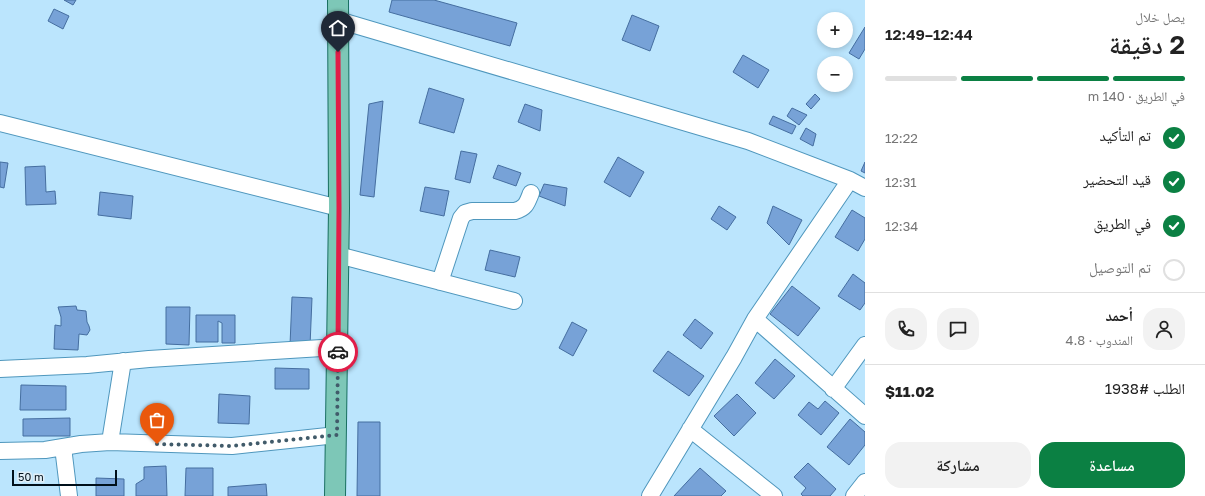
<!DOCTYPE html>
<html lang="ar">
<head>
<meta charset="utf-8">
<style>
	body { margin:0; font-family:"Golos Text","Noto Naskh Arabic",sans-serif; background:#f2f2f2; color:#222; direction:rtl; height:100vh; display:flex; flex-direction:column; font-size:15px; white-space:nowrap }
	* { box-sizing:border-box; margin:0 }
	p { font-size:13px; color:#767676 }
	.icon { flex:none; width:22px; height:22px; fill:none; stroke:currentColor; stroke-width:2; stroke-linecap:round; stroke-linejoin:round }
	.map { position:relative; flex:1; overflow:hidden; direction:ltr }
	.sheet { display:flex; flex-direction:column; background:#fff; width:340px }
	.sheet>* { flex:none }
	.controls { position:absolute; left:817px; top:12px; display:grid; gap:8px }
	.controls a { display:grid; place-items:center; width:36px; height:36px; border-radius:50%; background:#fff; box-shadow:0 2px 6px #0003; font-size:20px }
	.scale { position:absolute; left:12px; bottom:10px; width:105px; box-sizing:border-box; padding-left:4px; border:2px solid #00101b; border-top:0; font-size:11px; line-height:14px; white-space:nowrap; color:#00101b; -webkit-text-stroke:3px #e0eef6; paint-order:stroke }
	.pin { position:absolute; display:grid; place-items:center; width:34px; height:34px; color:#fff; margin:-41px -17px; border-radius:50% 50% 50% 0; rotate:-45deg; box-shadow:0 0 4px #0007 }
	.pin .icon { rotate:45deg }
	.courier { position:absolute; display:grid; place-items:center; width:40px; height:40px; margin:-20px; border:3px solid #e11d48; border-radius:50%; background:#fff; color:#222; box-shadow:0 1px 5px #0007 }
	.head em { font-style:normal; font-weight:600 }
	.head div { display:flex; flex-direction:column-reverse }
	.head { display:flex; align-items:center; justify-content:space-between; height:68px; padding:0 20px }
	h1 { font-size:26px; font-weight:600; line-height:30px }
	.bar { display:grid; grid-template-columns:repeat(4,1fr); gap:6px 4px; align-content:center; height:48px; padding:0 20px }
	.bar i { height:5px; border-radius:3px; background:#e0e0e0 }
	.bar .selected { background:#0b8043 }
	.bar p { grid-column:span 4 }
	.line { display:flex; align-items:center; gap:10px; padding:0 20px; border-top:1px solid #e0e0e0 }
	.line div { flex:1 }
	.round { display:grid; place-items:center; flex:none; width:42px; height:42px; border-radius:16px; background:#f2f2f2 }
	ol { padding:0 20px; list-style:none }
	li { display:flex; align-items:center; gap:12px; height:44px }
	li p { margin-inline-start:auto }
	li .icon { padding:4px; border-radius:50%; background:#0b8043; color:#fff; stroke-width:4 }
	li:last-child { color:#767676 }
	li i { width:22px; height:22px; border:2px solid #e0e0e0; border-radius:50% }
	.button { display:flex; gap:8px; margin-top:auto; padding:8px 20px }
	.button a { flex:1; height:46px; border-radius:16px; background:#0b8043; color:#fff; font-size:16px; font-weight:600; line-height:46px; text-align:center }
	.button a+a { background:#f2f2f2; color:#222 }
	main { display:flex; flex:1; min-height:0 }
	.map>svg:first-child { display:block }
	.building { fill:#77a2d7; stroke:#456ea0 }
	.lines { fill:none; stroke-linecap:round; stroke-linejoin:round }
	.minor-casing { stroke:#4f97bd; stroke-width:18 }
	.major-casing { stroke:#196f61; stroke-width:22 }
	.minor { stroke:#fff; stroke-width:16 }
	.major { stroke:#7dc7b7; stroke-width:20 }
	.done { stroke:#415b6a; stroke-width:4; stroke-dasharray:0 7.2 }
	.route { stroke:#e11d48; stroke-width:5 }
</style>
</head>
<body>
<main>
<section class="sheet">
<div class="head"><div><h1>2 دقيقة</h1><p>يصل خلال</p></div><em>12:44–12:49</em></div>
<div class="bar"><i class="selected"></i><i class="selected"></i><i class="selected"></i><i></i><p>في الطريق · 140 m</p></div>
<ol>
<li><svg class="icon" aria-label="check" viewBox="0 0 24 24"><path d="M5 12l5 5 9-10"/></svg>تم التأكيد<p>12:22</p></li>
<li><svg class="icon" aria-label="check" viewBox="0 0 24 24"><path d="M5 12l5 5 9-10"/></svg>قيد التحضير<p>12:31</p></li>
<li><svg class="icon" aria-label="check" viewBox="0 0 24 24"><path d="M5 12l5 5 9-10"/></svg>في الطريق<p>12:34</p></li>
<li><i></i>تم التوصيل</li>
</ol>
<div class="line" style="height:72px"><a class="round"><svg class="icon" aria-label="person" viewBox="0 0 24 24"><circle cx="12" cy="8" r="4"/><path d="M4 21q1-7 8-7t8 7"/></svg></a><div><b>أحمد</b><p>المندوب · 4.8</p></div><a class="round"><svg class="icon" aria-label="chat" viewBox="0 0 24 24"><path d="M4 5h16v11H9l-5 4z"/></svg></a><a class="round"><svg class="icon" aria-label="phone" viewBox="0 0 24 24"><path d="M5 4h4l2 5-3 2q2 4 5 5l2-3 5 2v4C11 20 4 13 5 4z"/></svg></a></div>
<div class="line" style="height:52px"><div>الطلب #1938</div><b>$11.02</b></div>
<div class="button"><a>مساعدة</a><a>مشاركة</a></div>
</section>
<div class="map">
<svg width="865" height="496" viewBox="0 0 865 496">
	<rect width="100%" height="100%" fill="#bbe5fd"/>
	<path class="building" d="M64,0H76L73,5Z
		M392,0H434L517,23L510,46L389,12Z
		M54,9L69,16L63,29L48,21Z
		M632,15L659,26L650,51L622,40Z
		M865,27V49L859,59L849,53Z
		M743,55L769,70L758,88L733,72Z
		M429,88L464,99L454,133L419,123Z
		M815,94L820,99L811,109L806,104Z
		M383,101L374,197L360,195L369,104Z
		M525,104L542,110L540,131L518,122Z
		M792,108L807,115L799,125L787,116Z
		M773,116L796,126L792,134L769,124Z
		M806,128L816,134L813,146L800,139Z
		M461,151L477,154L470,183L455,179Z
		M618,157L644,172L630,197L604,182Z
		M0,162L8,163L4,188L0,187Z
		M865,162V173L861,171Z
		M498,165L521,173L516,186L493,178Z
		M45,166L46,192L55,191L56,204L26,205L25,167Z
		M544,184L567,188L565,206L539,196Z
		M425,187L449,191L444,216L420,211Z
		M100,192L133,196L131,219L98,215Z
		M719,206L736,217L727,230L711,219Z
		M773,206L802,220L789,245L767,223Z
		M852,210L865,218V239L858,251L835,237Z
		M490,250L520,257L515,277L485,270Z
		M853,274L865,283V303L860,310L838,296Z
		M792,286L820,308L798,336L770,314Z
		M292,297L312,298L310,346L290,345Z
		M76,306L77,310L86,311L87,322L89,326L90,330L87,335L79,334L78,350L54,349L55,325L61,326V317L58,307Z
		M166,307H190L189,345L166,344Z
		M196,315H235V343H222V323L218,321V342H196Z
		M695,319L713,333L701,349L683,335Z
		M572,322L587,330L573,356L559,348Z
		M668,351L704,376L689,396L653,371Z
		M775,359L795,376L774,399L755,383Z
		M275,368L309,369V389H275Z
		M21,385L66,386V410H20Z
		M219,394L250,396L249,424L218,423Z
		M737,394L756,413L734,436L714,416Z
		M825,401L839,413L821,435L798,415L809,402L818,409Z
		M70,418V436H23V419Z
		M850,419L865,432V445L849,465L827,447Z
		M358,422H380V496H357Z
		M808,463L836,489L830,496H803L801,494L806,488L794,477Z
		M166,466L167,496H136V484L144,479V467Z
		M186,468H213V496H185Z
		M700,468L726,491L721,496H674Z
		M96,478L124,479V496H96Z
		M266,484L267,496H228V487Z"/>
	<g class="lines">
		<defs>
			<path id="minor" d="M338,20L748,141L850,180L865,188
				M0,123L339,208
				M338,255L514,301
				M440,282L461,218L465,213L472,211H515C526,208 527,203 531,193
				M755,319L865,416
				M0,369L87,365L149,359L338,347
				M833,389L865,345
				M690,429L774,496
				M110,442L123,361
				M63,447L69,496
				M0,451L45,450L81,444L110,442L232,446L337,435
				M650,496L734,357L755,319L850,180
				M854,496L865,482"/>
			<path id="major" d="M335,496L339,208L338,0"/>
		</defs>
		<use href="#minor" class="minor-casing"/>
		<use href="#major" class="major-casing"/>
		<use href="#minor" class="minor"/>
		<use href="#major" class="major"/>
	</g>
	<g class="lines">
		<path class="done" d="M157,444L232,446L337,435L338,352"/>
		<path class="route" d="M338,352L339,208L338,52"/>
	</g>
</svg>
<div class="controls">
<a>+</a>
<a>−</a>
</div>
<div class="scale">50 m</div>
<div class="pin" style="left:157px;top:444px;background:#ea580c"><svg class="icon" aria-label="bag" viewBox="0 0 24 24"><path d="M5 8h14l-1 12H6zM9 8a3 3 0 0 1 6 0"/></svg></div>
<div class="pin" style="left:338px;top:52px;background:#1f2937"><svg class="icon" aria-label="home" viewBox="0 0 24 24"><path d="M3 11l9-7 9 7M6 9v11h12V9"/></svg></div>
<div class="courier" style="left:338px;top:352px"><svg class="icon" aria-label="car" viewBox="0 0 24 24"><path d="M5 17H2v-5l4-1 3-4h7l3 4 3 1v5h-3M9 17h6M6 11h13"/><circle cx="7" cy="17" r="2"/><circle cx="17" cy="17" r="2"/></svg></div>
</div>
</main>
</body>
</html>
